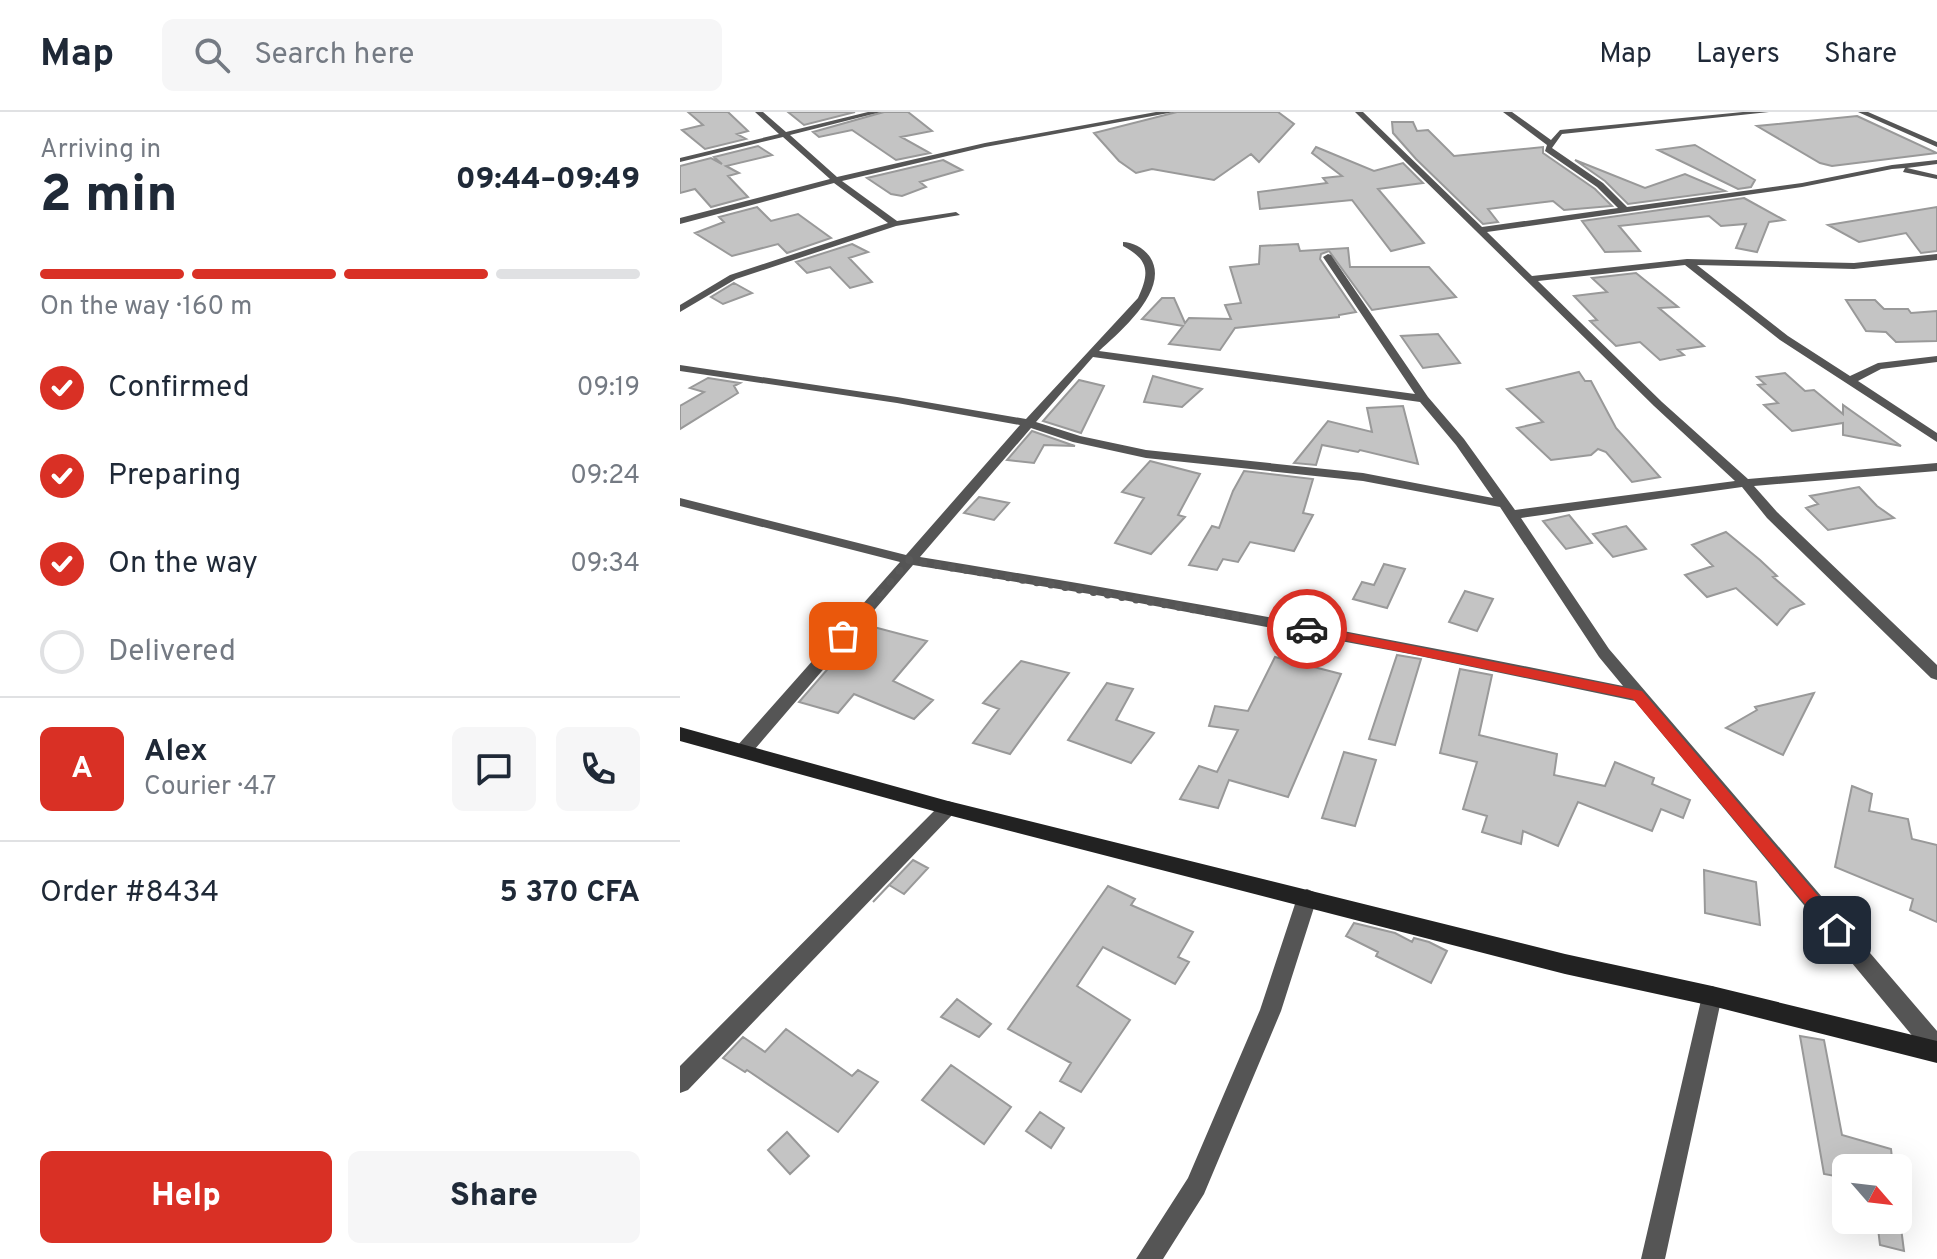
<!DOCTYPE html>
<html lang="en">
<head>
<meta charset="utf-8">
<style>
	body { margin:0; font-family:Overpass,sans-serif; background:#f6f6f7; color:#1f2937; height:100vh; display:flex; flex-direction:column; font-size:30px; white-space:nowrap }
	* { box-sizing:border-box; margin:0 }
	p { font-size:26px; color:#747a83 }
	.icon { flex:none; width:44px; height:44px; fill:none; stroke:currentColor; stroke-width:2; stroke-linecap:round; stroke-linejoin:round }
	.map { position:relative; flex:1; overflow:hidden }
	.sheet { display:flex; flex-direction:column; background:#fff; width:680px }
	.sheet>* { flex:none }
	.needle { width:52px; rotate:118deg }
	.tools { position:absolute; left:1152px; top:1042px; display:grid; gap:16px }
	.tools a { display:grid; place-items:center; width:80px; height:80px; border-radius:12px; background:#fff; box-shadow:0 8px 32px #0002; font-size:40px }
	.pin { position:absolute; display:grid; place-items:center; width:68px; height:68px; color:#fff; margin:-34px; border-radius:16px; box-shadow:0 4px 12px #0006 }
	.courier { position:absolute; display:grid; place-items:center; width:80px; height:80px; margin:-40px; border:6px solid #d93025; border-radius:50%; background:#fff; color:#222; box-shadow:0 2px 10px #0007 }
	.head em { font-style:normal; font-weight:800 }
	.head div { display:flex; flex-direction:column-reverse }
	.head { display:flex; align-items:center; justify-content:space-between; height:136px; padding:0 40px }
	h1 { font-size:52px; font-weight:800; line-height:60px }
	.bar { display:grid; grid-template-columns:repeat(4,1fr); gap:12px 8px; align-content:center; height:96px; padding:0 40px }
	.bar i { height:10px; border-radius:6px; background:#e0e1e3 }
	.bar .current { background:#d93025 }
	.bar p { grid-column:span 4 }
	.line { display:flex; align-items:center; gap:20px; padding:0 40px; border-top:2px solid #e0e1e3 }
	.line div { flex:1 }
	.round { display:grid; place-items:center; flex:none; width:84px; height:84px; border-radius:12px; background:#f6f6f7 }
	ol { padding:0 40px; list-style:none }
	li { display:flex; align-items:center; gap:24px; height:88px }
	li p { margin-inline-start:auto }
	li .icon { padding:8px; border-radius:50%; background:#d93025; color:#fff; stroke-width:4 }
	li:last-child { color:#747a83 }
	li i { width:44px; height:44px; border:4px solid #e0e1e3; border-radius:50% }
	.primary-button { display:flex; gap:16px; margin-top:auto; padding:16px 40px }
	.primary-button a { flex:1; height:92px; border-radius:12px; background:#d93025; color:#fff; font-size:32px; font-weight:800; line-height:92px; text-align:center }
	.primary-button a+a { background:#f6f6f7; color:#1f2937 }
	header { display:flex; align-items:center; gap:48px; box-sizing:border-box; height:112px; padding:0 40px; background:#fff; border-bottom:2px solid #e0e1e3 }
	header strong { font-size:38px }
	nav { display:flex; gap:44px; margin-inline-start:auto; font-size:28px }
	.search { width:560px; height:72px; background:#f6f6f7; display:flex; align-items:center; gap:20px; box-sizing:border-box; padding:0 28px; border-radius:12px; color:#747a83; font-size:30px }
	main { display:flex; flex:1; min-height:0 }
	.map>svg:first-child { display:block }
	.building { fill:#c4c4c4; stroke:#999; stroke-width:2 }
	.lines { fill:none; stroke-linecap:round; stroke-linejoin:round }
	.street { fill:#555; fill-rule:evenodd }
	.secondary { fill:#222; fill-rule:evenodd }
	.route { fill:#d93025 }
	.done { stroke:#595959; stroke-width:8; stroke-dasharray:0 14.4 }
</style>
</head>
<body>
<header>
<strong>Map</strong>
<div class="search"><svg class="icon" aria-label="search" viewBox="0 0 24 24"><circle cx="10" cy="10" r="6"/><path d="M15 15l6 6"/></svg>Search here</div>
<nav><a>Map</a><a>Layers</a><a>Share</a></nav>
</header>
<main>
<section class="sheet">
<div class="head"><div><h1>2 min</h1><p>Arriving in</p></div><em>09:44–09:49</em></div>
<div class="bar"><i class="current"></i><i class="current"></i><i class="current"></i><i></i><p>On the way · 160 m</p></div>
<ol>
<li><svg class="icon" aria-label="check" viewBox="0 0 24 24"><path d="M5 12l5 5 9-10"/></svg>Confirmed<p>09:19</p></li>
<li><svg class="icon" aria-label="check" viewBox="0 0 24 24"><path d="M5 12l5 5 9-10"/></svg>Preparing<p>09:24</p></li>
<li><svg class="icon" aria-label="check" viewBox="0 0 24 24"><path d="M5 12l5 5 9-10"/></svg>On the way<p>09:34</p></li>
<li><i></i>Delivered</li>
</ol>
<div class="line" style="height:144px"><b class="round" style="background:#d93025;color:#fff">A</b><div><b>Alex</b><p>Courier · 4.7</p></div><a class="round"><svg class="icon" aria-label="chat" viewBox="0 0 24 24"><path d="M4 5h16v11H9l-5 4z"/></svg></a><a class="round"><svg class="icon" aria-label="phone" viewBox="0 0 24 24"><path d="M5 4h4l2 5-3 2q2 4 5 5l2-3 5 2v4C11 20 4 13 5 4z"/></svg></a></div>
<div class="line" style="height:104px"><div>Order #8434</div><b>5 370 CFA</b></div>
<div class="primary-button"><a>Help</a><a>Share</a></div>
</section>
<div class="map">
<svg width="1257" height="1147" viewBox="0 0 1257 1147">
	<rect width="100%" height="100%" fill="#fff"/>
	<path class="building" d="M8,0H48L68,19L57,22L66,27L25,37L2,18L23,13Z
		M108,0H175L124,13Z
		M204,0H228L252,19L221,25L250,41L216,48L172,18L139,25L133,20Z
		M497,0H598L614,12L579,50L571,42L534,68L472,57L456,61L439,49L414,21Z
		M1177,4L1257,41L1152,54L1140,51L1077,14Z
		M712,10H733L737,19L748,18L774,44L863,35V41L915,77L932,94L884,98L873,89L808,97L818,110L803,112L736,47L713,21Z
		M1015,33L1075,68L1071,75L1058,77L978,38Z
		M78,34L92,43L46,54L59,61L48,64L68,85L31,95L15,77L0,81V54L31,46L42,52L34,45Z
		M636,35L694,59L723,51L743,71L698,77L744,131L711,139L672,88L580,97L578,80L647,71L643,66L662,64L632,41Z
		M263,48L282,58L240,70L246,75L222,84L211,82L187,66Z
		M895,48L965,76L1005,62L1045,79L948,92L925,69Z
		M1064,86L1104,108L1089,110L1077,140L1056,136L1066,112L1041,114L1029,104L939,114L960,139L925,140L902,109Z
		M77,95L91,109L118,102L151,126L107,141L98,132L52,144L15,121L44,110L39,105Z
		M1257,95V139L1241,141L1226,121L1179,130L1148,113Z
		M172,132L188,140L169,146L192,170L170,176L150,155L127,161L116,150Z
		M618,132L620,139L668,136L670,155H749L776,185L692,198L649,139L641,142L640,147L676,200L659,203V205L555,216L540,238L489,232L503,214L462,207L482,186H494L505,211L509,206L551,207L545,193L561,191L550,155L579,152L580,134Z
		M956,161L998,195L979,196L1024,234L998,238L1004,243L980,248L960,230L936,234L910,209L917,208L894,184L927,180L912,166Z
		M54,171L72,181L43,192L31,185Z
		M1166,188H1195L1204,197H1228L1231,201L1257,199V229L1216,230L1206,220L1186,219Z
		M758,222L780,251L743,256L721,224Z
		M899,260L905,269H911L936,316L980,365L952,370L926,340L918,337L911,343L871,348L837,316L863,310L827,277Z
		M1105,261L1125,279L1134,278L1163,302V293L1221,334L1163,323V311L1112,319L1084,293L1098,291L1078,273L1085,272L1077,265Z
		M473,264L522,277L502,295L464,290Z
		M28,266L60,271L54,274L58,281L0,317V294L24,280L10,276Z
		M399,268L424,274L401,321L363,309Z
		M723,294L738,352L680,338L678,340L642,333L636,353L614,351L648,309L692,320L687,296Z
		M352,319L392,333L395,334L364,333L354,351L327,348Z
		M470,349L520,362L498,403L505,405L471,442L435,431L464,386L442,380Z
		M564,359L633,367L623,401L633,403L614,439L570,430L558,450L543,447L537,458L509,453L532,414L539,416L553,379Z
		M1179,375L1197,394L1214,406L1148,418L1126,396L1138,392L1130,384Z
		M299,385L329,391L314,408L284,401Z
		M889,403L912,431L886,437L863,409Z
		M946,414L966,437L933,445L913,422Z
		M1046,420L1080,448L1097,464L1093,465L1124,492L1110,497L1097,513L1056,476L1027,485L1005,463L1033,454L1012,433Z
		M704,452L725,457L707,496L673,487L682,470L694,473Z
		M785,479L813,487L797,519L769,510Z
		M186,513L247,529L213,569L253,588L234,607L174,582L158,601L119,590Z
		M717,543L741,547L715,633L689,627Z
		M595,545L661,562L608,685L549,668L538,696L500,687L519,654L537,660L558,618L529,614L535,594L568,599Z
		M341,549L389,561L330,642L293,631L319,597L303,591Z
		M780,557L812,563L799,623L877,642L874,663L925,674L935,650L974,666L972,672L1010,688L1003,706L981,697L972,719L898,690L878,734L843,719L841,732L802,720L807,704L783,697L797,650L760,641Z
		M427,571L453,577L436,608L474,621L451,651L388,628Z
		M1134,581L1103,643L1046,616L1077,598L1075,595Z
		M664,640L696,648L675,714L642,706Z
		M1172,674L1192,682L1189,699L1228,707L1232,727L1257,733V810L1230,798L1233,787L1155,755Z
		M233,748L248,756L224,782L209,773L193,790Z
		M1024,758L1076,770L1080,813L1025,801Z
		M428,774L455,787L451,793L513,820L498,845L509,850L495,872L423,835L397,874L450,908L401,980L380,969L391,951L328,917Z
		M674,811L715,821L732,830L734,826L749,830L767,839L751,871L696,844L698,840L666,824Z
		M277,887L311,912L299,925L261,905Z
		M106,917L172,964L178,958L198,970L158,1020L67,958L65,960L43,946L63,925L85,940Z
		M1120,924L1144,928L1162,1023L1211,1037L1213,1056H1166V1066L1144,1062Z
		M271,953L331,995L304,1032L242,988Z
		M360,1000L384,1016L371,1036L346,1019Z
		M107,1020L129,1044L110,1062L88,1038Z
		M1197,1108H1220L1224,1139L1200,1133Z"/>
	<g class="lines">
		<path class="street" d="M75,0H83L106,20L188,0H201L110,23L157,65L305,31L476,0H494L305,35L162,69L217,109L276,100L280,103L216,114L56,167L0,200V193L50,163L208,111L154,71L0,112V106L150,67L103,25L0,50V46L99,22Z
			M675,0H683L802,115L938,96L917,75L865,39L867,33L823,0H832L871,28L880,18L1063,0H1089L882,22L872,36L923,71L947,95L1122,71L1212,53L1257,48V52L1227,56L1257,63V67L1223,60L1225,56L1212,57L1122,75L807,120L852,164L1007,147L1174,151L1257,142V148L1174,157L1017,153L1108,224L1170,264L1198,251L1257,244V250L1201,257L1178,269L1257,321V330L1100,228L1005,153L858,169L982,290L1068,367L1257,351V359L1074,374L1097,400L1257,553V568L1251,566L1087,406L1062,375L841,406L929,537L1257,919V947L1249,944L955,589L730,542L422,484L233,453L69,644H57L54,639L57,634L220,450L0,394V386L226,443L340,313L217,291L0,259V253L217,285L346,307L458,186C470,160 469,148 443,134V130C452,130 464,136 470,145C491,177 440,220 419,239L735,282L643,145L648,142L651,143L748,285L784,327L835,398L1055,369L974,294ZM413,245L740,290L776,333L813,386L683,361L466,338L400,324L356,310ZM351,316L393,330L466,346L683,369L820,395L919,545L943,574C709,526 475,483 240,445Z
			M1178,0H1188L1257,30V35Z
			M268,689L274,691L277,696L274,701L8,978L0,981V954L262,691Z
			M627,777L634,780L637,786L601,899L524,1082L483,1147H456L508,1066L580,898L617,786L620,780Z
			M1032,874L1039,877L1042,884L985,1147H961L1022,884L1025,877Z"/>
		<path class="secondary" d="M0,615L268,689L885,842L1032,874L1257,929V951L1032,894L885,862L268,703L0,629Z"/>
	</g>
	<path class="route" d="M627,513L962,579L1163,813V823H1151L953,587L623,520V514Z"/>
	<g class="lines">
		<path class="done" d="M163,524L229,448L627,517"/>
	</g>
</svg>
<div class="tools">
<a><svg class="needle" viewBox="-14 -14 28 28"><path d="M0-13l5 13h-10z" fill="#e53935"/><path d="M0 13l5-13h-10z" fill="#747a83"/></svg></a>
</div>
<div class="pin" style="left:163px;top:524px;background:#ea580c"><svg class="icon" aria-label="bag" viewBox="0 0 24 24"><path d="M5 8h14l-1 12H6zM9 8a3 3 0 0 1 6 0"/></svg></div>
<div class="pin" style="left:1157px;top:818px;background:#1f2937"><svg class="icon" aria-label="home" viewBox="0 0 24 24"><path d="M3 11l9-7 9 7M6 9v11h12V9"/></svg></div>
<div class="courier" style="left:627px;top:517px"><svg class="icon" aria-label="car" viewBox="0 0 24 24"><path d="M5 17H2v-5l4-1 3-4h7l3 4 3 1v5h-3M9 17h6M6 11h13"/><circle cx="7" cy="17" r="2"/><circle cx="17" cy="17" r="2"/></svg></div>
</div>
</main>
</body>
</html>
